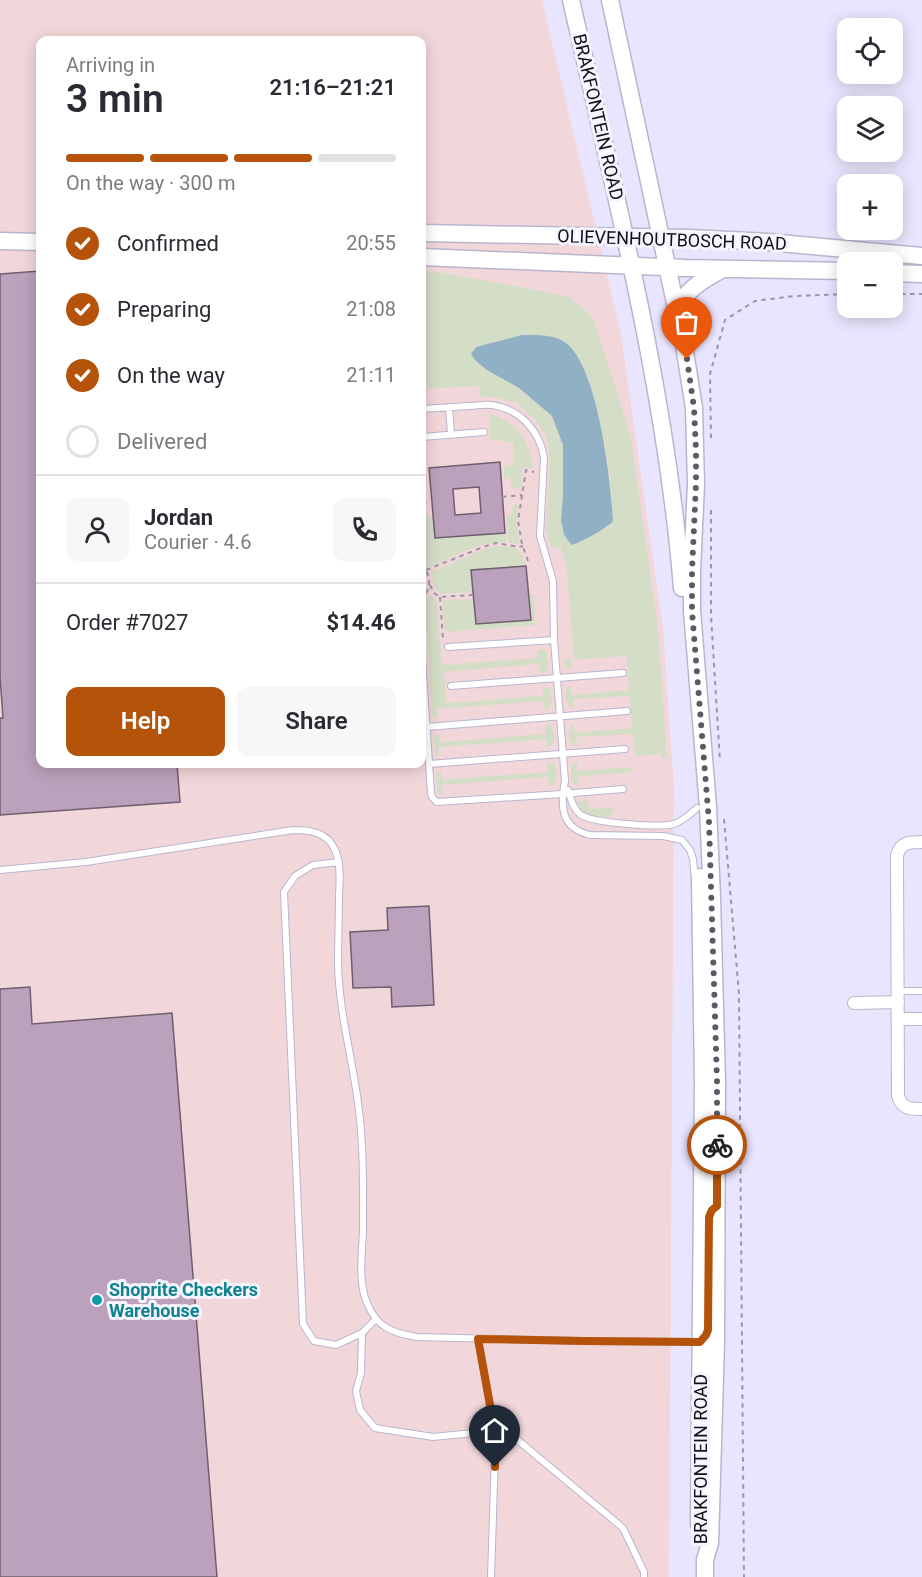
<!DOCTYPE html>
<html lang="en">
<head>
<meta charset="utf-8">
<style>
	body { margin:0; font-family:Roboto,sans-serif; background:#f7f7f7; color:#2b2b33; height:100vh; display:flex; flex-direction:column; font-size:22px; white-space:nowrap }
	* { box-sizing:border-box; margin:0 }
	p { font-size:20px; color:#7c7c81 }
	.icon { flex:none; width:33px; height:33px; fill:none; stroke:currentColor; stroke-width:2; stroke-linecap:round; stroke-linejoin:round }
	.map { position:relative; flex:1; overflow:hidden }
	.side { position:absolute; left:36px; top:36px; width:390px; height:732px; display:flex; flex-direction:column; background:#fff; border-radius:12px; box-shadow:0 3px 15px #0003 }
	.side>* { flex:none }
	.buttons { position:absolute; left:837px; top:18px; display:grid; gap:12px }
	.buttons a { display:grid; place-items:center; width:66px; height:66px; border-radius:12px; background:#fff; box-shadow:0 3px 15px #0003; font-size:30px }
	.pin { position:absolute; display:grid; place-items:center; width:51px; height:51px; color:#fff; margin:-62px -26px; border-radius:50% 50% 50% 0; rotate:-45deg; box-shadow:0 0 6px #0007 }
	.pin .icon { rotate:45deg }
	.courier { position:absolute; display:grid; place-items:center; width:60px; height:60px; margin:-30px; border:4px solid #b45309; border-radius:50%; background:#fff; color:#222; box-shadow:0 2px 8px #0007 }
	.head em { font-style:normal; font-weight:600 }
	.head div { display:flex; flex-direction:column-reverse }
	.head { display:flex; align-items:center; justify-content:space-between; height:102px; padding:0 30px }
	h1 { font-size:39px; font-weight:600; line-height:45px }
	.bar { display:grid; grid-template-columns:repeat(4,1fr); gap:9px 6px; align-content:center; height:72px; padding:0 30px }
	.bar i { height:8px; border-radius:4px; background:#e1e1e2 }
	.bar .on { background:#b45309 }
	.bar p { grid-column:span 4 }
	.line { display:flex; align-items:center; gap:15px; padding:0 30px; border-top:2px solid #e1e1e2 }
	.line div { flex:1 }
	.round { display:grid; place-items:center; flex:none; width:63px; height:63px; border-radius:12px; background:#f7f7f7 }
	ol { padding:0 30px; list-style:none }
	li { display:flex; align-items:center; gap:18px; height:66px }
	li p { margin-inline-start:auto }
	li .icon { padding:6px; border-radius:50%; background:#b45309; color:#fff; stroke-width:4 }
	li:last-child { color:#7c7c81 }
	li i { width:33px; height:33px; border:3px solid #e1e1e2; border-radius:50% }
	.action { display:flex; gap:12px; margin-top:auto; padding:12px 30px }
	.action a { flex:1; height:69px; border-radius:12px; background:#b45309; color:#fff; font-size:24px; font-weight:600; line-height:69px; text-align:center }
	.action a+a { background:#f7f7f7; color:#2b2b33 }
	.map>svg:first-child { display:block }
	.industrial { fill:#f2d7da; fill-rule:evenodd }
	.green { fill:#d4dec6; fill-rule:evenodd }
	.water { fill:#90b0c6 }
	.building { fill:#bba1bb; stroke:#6f5e6f; stroke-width:1.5; fill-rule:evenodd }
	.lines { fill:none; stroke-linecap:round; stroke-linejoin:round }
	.lane-casing { stroke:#bab5cd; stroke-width:8 }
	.street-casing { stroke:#bab5cd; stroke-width:14 }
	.secondary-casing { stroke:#bab5cd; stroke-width:19 }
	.path { stroke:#9a96a9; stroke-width:2; stroke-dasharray:4.5 4.5; stroke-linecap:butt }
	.lane { stroke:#fff; stroke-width:6 }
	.street { stroke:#fff; stroke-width:12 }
	.secondary { stroke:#fff; stroke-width:16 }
	.done { stroke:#5d5a68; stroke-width:6; stroke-dasharray:0 10.8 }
	.route { stroke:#b45309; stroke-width:8 }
	.culture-dot { fill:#0f9aa8; stroke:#f6f4fe; stroke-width:2 }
	.labels { text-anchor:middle; stroke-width:6; stroke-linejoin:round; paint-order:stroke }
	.street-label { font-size:18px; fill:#110f17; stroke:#f6f4fe }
	.culture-label { font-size:18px; font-weight:bold; fill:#0d838f; stroke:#f6f4fe; text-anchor:start }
</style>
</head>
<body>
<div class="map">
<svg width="922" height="1577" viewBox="0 0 922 1577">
	<rect width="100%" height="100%" fill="#eae5fe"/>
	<path class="industrial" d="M0,0H542L621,334L663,629L674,787L669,1577H0ZM40,40H422V764H40Z"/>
	<path class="green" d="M422,271L438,272L568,296L593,317L631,437L658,629L667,758H662L661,754L635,756L633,734L576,737L577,747C568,744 566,730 573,724L575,733L632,728L630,696L573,699V708H570C566,703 564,694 566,688L570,686L572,695L629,690L627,656L571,660V670L566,668L563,659L574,658L566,564L560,546L552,549L546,532L550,458L546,436L535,419L516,403L497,398L480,396L479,386L422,389ZM487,370L588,375L605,445L609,472L612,508L608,528L596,532L576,544L561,521L563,495V445L552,416L519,388Z
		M490,414C518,421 531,442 533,469L523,467L521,487L512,488L509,476L504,479V466L514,465L513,443L490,439L489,417Z
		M514,504L519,505L516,522L520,543L518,544L509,543L508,541L507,515H511Z
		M424,505L429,518L433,517L435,538L505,533L506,542L503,543C484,539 447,560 427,568L422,562V506Z
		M498,546C519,549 518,545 526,566L472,570L473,592L441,594C432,589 434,581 431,572L487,548Z
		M430,594L437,601L442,665L538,658V649L544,650L547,652L548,669L545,672L540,673L539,664L444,672L446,703L543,696L542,687L550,688L552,702L551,706L548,710H545L543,701L437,709V718H434L432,715L427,633H422V603Z
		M534,594L535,625L445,632L442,603L443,601L447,600L474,599L476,624L530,620L529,595Z
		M545,724H548L552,726C555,733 556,741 550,747H547L546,739L439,747V756H436L435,752L434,736L438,733L440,742L545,734Z
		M547,763H551L555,764C557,772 558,780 552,786H549L548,777L441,785V794H438L437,791L436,774L441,771L442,780L547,772Z
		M577,763L578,771L632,767V772L578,776V786C569,782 570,772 572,764Z
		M588,800L589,809L613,807L615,809L610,817C596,817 582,817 577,801Z"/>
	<path class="water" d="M522,335C535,335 551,334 563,341C598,361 611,483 613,521C608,528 581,542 572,545L569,542L564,534L561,521L563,495V445L552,416L519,388L487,370L475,360L471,354L476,347Z"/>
	<path class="building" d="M40,271V764H177L180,802L0,815V718H3L0,677V274Z
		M500,462L505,533L435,538L429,468ZM479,487L481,513L455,515L453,489Z
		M526,566L531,620L476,624L471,570Z
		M429,906L434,1005L392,1007L391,987L353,988L350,932L388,930L387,908Z
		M30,987L32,1024L172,1013L217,1577H0V989Z"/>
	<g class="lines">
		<defs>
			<path id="lane" d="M449,407L451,434
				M422,409C437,408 453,407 469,406C476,406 484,404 492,405C520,409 540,431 544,458L540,536L553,581L554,640L565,781C560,807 561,828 590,835L663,836L682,840L690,850L693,859L695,879
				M422,437L484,432
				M448,647L554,640
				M422,658L431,793L432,797L437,802L562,794L623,789
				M451,686L623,673
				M427,727L627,711
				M429,764L625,749
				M568,790C571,799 573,809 581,815C593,823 660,828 674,824C683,821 690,814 697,808
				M339,862L313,865L295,876L284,892L303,1324L314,1341L336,1345L362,1333L376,1319
				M0,870L86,862L293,830C311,830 327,832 335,850C341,863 340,881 339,895C339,918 338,941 338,964C339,1011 352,1057 358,1103C364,1146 363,1188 363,1231C362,1254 358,1282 367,1303C377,1328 393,1333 417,1337L584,1341L700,1342
				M898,991H922
				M362,1333L361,1373L356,1391L360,1410L375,1428L433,1437L473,1433L483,1422L490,1405
				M478,1339L490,1405L496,1422L623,1528L644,1572V1577
				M491,1577L496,1422"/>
			<path id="street" d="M922,842C910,842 901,842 897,855L898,1096C902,1109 910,1109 922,1109
				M854,1003L898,1002
				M898,1019H922"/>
			<path id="secondary" d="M571,0C615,194 666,389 682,588
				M610,0L684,345L694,408L696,484L692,571V611L708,807L712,898L717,1082L716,1342L710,1543L705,1560V1577
				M422,233L689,238L768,242L922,256
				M0,241L40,242
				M422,257L686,268L848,271
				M892,273L922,274
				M676,307C692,286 701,281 723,269
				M699,1524L703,1083L700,877"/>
		</defs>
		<use href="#lane" class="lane-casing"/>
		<use href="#street" class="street-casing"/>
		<use href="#secondary" class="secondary-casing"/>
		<path class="path" d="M892,294H922
			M711,438L710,374L725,320L755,301L794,296L848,294
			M502,497L522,495
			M422,503L432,502
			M711,510V615L720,762
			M528,561L522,544L518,521L526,470L534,472
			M422,564C431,576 432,587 422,599
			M426,570L486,546L496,543L519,547L523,546
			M430,585L434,593L440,597L473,595
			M440,597L443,639
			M724,819L739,994L744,1577"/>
		<use href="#lane" class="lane"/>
		<use href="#street" class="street"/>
		<use href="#secondary" class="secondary"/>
	</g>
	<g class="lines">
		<path class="done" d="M687,359L694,408L696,450V484L692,571V611L709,822L717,1082V1145"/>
		<path class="route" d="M495,1467L496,1422L490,1405L478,1339L584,1341L700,1342L706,1335L708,1330L709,1217L712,1210L717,1206V1145"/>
	</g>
	<circle class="culture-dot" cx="97" cy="1300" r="6"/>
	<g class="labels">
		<g class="street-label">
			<text transform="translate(598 117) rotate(77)" y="6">BRAKFONTEIN ROAD</text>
			<text transform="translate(672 240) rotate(2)" y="6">OLIEVENHOUTBOSCH ROAD</text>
			<text transform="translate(701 1459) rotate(-90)" y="6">BRAKFONTEIN ROAD</text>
		</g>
		<g class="culture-label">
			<text x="109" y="1296">Shoprite Checkers<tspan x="109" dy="21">Warehouse</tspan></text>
		</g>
	</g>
</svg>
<div class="buttons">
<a><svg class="icon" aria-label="locate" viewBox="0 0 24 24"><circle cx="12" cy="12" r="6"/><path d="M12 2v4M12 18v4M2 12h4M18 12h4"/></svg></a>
<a><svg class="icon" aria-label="layers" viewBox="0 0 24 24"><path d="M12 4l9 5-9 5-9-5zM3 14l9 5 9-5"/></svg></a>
<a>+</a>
<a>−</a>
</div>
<div class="pin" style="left:687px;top:359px;background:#ea580c"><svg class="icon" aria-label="bag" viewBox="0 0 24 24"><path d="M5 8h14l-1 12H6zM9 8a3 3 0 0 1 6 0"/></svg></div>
<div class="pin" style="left:495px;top:1467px;background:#1f2937"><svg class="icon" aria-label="home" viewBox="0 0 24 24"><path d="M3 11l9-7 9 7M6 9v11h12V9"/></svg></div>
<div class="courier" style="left:717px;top:1145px"><svg class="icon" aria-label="bike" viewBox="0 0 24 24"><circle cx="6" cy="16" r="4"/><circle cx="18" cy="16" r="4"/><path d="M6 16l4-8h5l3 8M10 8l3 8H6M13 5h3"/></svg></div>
<section class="side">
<div class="head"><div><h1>3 min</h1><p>Arriving in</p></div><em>21:16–21:21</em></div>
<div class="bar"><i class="on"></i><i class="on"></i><i class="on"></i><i></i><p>On the way · 300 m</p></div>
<ol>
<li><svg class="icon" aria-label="check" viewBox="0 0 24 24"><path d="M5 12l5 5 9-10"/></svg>Confirmed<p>20:55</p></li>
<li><svg class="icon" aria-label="check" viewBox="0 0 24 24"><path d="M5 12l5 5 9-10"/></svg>Preparing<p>21:08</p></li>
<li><svg class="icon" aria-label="check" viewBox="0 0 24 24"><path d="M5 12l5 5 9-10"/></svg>On the way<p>21:11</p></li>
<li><i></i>Delivered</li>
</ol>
<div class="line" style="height:108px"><a class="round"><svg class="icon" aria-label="person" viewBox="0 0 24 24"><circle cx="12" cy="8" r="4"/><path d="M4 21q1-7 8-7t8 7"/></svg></a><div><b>Jordan</b><p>Courier · 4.6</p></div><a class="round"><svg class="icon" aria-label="phone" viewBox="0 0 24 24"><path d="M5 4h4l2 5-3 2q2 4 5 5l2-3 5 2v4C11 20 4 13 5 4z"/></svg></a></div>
<div class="line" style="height:78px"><div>Order #7027</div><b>$14.46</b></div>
<div class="action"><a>Help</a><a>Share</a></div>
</section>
</div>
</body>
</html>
